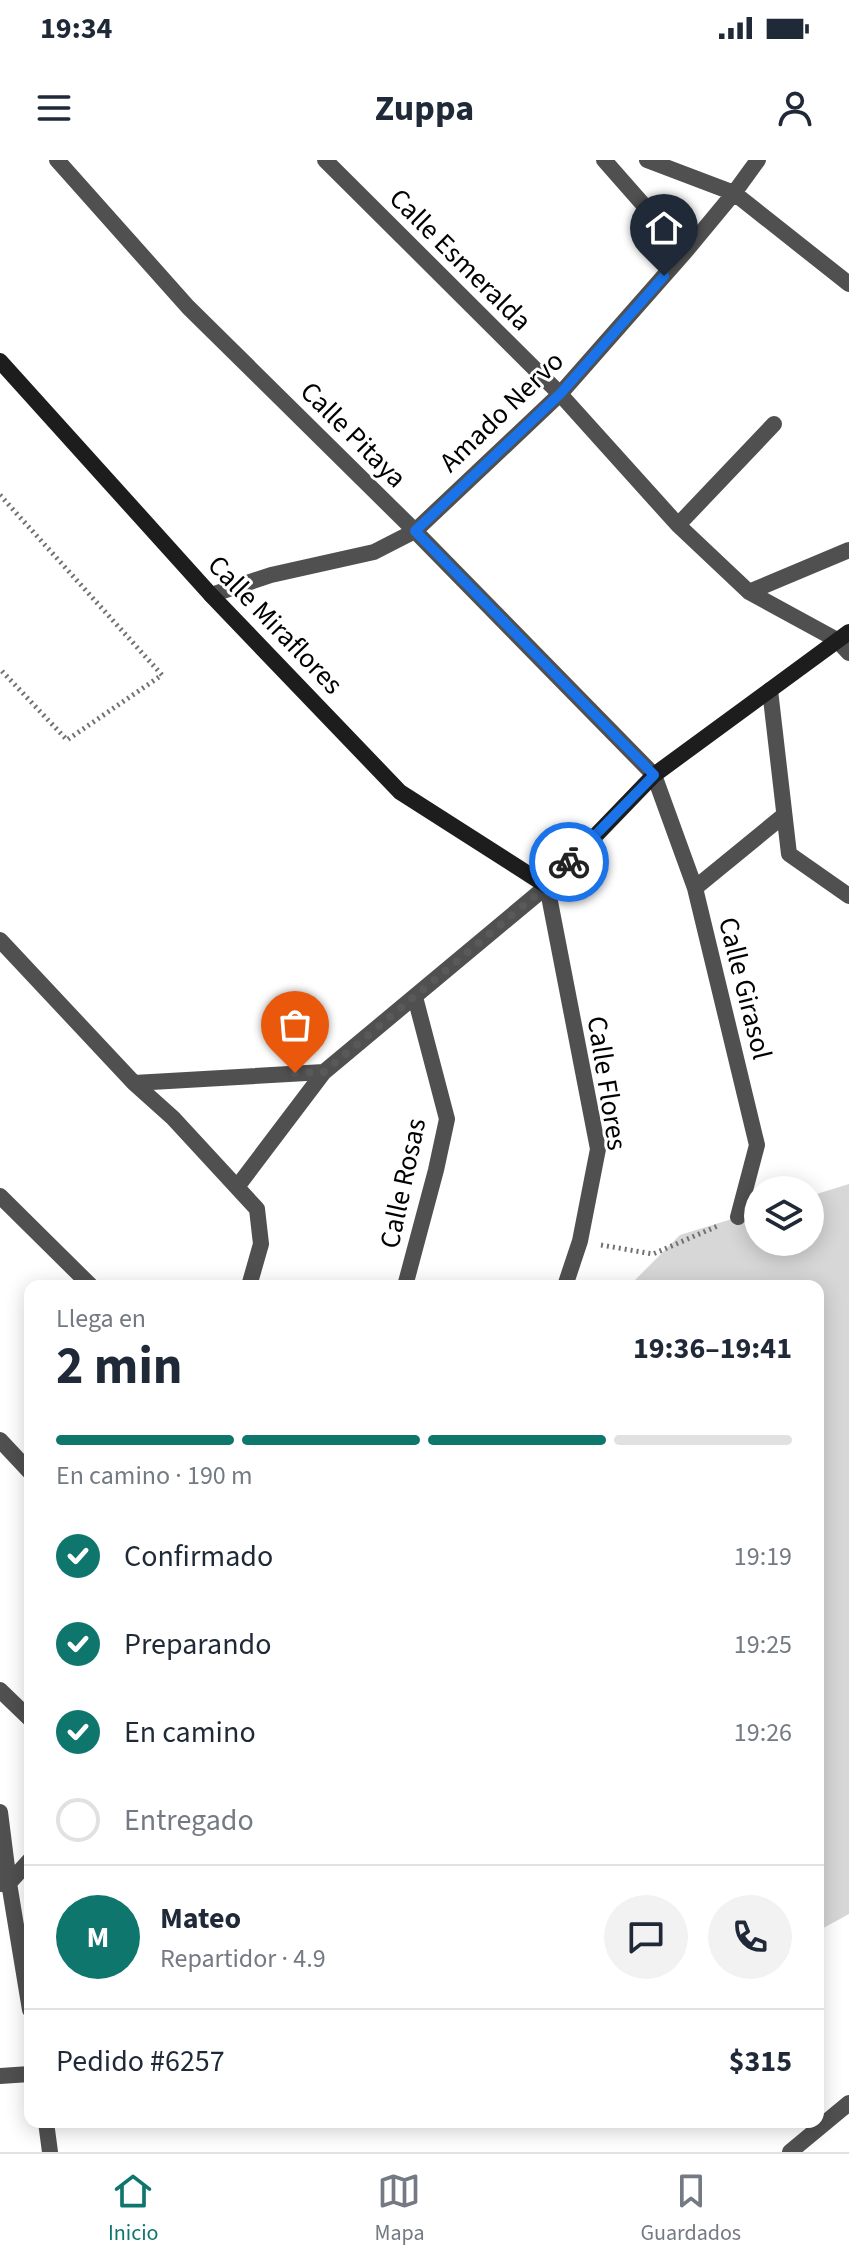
<!DOCTYPE html>
<html lang="es">
<head>
<meta charset="utf-8">
<style>
	body { margin:0; font-family:"Source Sans 3",sans-serif; background:#f2f2f3; color:#1f2937; height:100vh; display:flex; flex-direction:column; font-size:30px; white-space:nowrap }
	* { box-sizing:border-box; margin:0 }
	p { font-size:26px; color:#747a83 }
	.icon { flex:none; width:44px; height:44px; fill:none; stroke:currentColor; stroke-width:2; stroke-linecap:round; stroke-linejoin:round }
	.map { position:relative; flex:1; overflow:hidden }
	.side { position:absolute; left:24px; top:1120px; width:800px; height:848px; display:flex; flex-direction:column; background:#fff; border-radius:16px; box-shadow:0 4px 20px #0003 }
	.side>* { flex:none }
	.buttons { position:absolute; left:744px; top:1016px; display:grid; gap:16px }
	.buttons a { display:grid; place-items:center; width:80px; height:80px; border-radius:50%; background:#fff; box-shadow:0 4px 20px #0003; font-size:40px }
	.pin { position:absolute; display:grid; place-items:center; width:68px; height:68px; color:#fff; margin:-82px -34px; border-radius:50% 50% 50% 0; rotate:-45deg; box-shadow:0 0 8px #0007 }
	.pin .icon { rotate:45deg }
	.courier { position:absolute; display:grid; place-items:center; width:80px; height:80px; margin:-40px; border:6px solid #1a73e8; border-radius:50%; background:#fff; color:#222; box-shadow:0 2px 10px #0007 }
	.head em { font-style:normal; font-weight:700 }
	.head div { display:flex; flex-direction:column-reverse }
	.head { display:flex; align-items:center; justify-content:space-between; height:136px; padding:0 32px }
	h1 { font-size:52px; font-weight:700; line-height:60px }
	.bar { display:grid; grid-template-columns:repeat(4,1fr); gap:12px 8px; align-content:center; height:96px; padding:0 32px }
	.bar i { height:10px; border-radius:6px; background:#e0e1e3 }
	.bar .active { background:#0f766e }
	.bar p { grid-column:span 4 }
	.line { display:flex; align-items:center; gap:20px; padding:0 32px; border-top:2px solid #e0e1e3 }
	.line div { flex:1 }
	.round { display:grid; place-items:center; flex:none; width:84px; height:84px; border-radius:42px; background:#f2f2f3 }
	ol { padding:0 32px; list-style:none }
	li { display:flex; align-items:center; gap:24px; height:88px }
	li p { margin-inline-start:auto }
	li .icon { padding:8px; border-radius:50%; background:#0f766e; color:#fff; stroke-width:4 }
	li:last-child { color:#747a83 }
	li i { width:44px; height:44px; border:4px solid #e0e1e3; border-radius:50% }
	.status { display:flex; justify-content:space-between; align-items:center; height:56px; padding:0 40px; background:#fff; direction:ltr }
	.status svg { height:22px; fill:currentColor }
	header { display:flex; justify-content:space-between; align-items:center; height:104px; padding:0 32px; background:#fff; font-size:36px; font-weight:700 }
	.dock { display:flex; justify-content:space-around; align-items:center; height:112px; border-top:2px solid #e0e1e3; background:#fff; font-size:22px; color:#747a83 }
	.dock a { display:grid; justify-items:center; gap:4px }
	.dock .active { color:#0f766e }
	.map>svg:first-child { display:block }
	.green { fill:#d7d7d7 }
	.lines { fill:none; stroke-linecap:round; stroke-linejoin:round }
	.path { stroke:#727272; stroke-width:5; stroke-dasharray:2 4; stroke-linecap:butt }
	.street { stroke:#505050; stroke-width:16 }
	.secondary { stroke:#1d1d1d; stroke-width:16 }
	.done { stroke:#595959; stroke-width:8; stroke-dasharray:0 14.4 }
	.route { stroke:#1a73e8; stroke-width:10 }
	.labels { text-anchor:middle; stroke-width:6; stroke-linejoin:round; paint-order:stroke }
	.street-label { font-size:28px; fill:#000; stroke:#fff }
</style>
</head>
<body>
<div class="status"><b>19:34</b><svg viewBox="0 0 49 12"><path d="M0 12V9h3v3zM5 12V6h3v6zM10 12V3h3v9zM15 12V0h3v12zM26 1h20v11H26zM47 4h2v5h-2z"/></svg></div>
<header><svg class="icon" aria-label="menu" viewBox="0 0 24 24"><path d="M4 6h16M4 12h16M4 18h16"/></svg>Zuppa<svg class="icon" aria-label="person" viewBox="0 0 24 24"><circle cx="12" cy="8" r="4"/><path d="M4 21q1-7 8-7t8 7"/></svg></header>
<div class="map">
<svg width="849" height="1992" viewBox="0 0 849 1992">
	<rect width="100%" height="100%" fill="#fff"/>
	<path class="green" d="M849,1024V1754L818,1771V1126H629L680,1075L758,1051V1082H810V1036Z"/>
	<g class="lines">
		<path class="path" d="M0,335L162,515L67,580L0,509
			M601,1085L653,1094L720,1065"/>
		<path class="street" d="M57,0L188,147L415,371L654,615L695,728L757,985L738,1057
			M325,0L560,234L678,365L749,432L837,480L849,493
			M604,0L685,92
			M647,0L734,33L849,124
			M678,365L774,264
			M749,432L849,390
			M211,435L271,415L374,392L415,371L560,234L685,92L734,33L758,0
			M770,530L789,694L849,736
			M695,728L783,656
			M0,780L134,923L324,912
			M134,923L173,958L257,1049L261,1084L249,1126
			M237,1027L324,912L547,726L598,989L580,1081L565,1126
			M0,1036L91,1126
			M405,1126L436,1010L447,959L415,837
			M0,1280L30,1312
			M0,1530L30,1559
			M0,1652L9,1723L30,1850
			M2,1724L9,1723L30,1700
			M0,1916L30,1914
			M46,1962L50,1992
			M790,1992L849,1943"/>
		<path class="secondary" d="M0,201L211,435L400,632L547,726L654,615L849,472"/>
	</g>
	<g class="lines">
		<path class="done" d="M295,913L324,912L547,726L569,702"/>
		<path class="route" d="M569,702L654,615L415,371L560,234L664,116"/>
	</g>
	<g class="labels">
		<g class="street-label">
			<text transform="translate(461 99) rotate(45)" y="10">Calle Esmeralda</text>
			<text transform="translate(501 251) rotate(-44)" y="10">Amado Nervo</text>
			<text transform="translate(354 274) rotate(45)" y="10">Calle Pitaya</text>
			<text transform="translate(276 464) rotate(46)" y="10">Calle Miraflores</text>
			<text transform="translate(746 828) rotate(76)" y="10">Calle Girasol</text>
			<text transform="translate(608 923) rotate(81)" y="10">Calle Flores</text>
			<text transform="translate(402 1023) rotate(-78)" y="10">Calle Rosas</text>
		</g>
	</g>
</svg>
<div class="buttons">
<a><svg class="icon" aria-label="layers" viewBox="0 0 24 24"><path d="M12 4l9 5-9 5-9-5zM3 14l9 5 9-5"/></svg></a>
</div>
<div class="pin" style="left:295px;top:913px;background:#ea580c"><svg class="icon" aria-label="bag" viewBox="0 0 24 24"><path d="M5 8h14l-1 12H6zM9 8a3 3 0 0 1 6 0"/></svg></div>
<div class="pin" style="left:664px;top:116px;background:#1f2937"><svg class="icon" aria-label="home" viewBox="0 0 24 24"><path d="M3 11l9-7 9 7M6 9v11h12V9"/></svg></div>
<div class="courier" style="left:569px;top:702px"><svg class="icon" aria-label="bike" viewBox="0 0 24 24"><circle cx="6" cy="16" r="4"/><circle cx="18" cy="16" r="4"/><path d="M6 16l4-8h5l3 8M10 8l3 8H6M13 5h3"/></svg></div>
<section class="side">
<div class="head"><div><h1>2 min</h1><p>Llega en</p></div><em>19:36–19:41</em></div>
<div class="bar"><i class="active"></i><i class="active"></i><i class="active"></i><i></i><p>En camino · 190 m</p></div>
<ol>
<li><svg class="icon" aria-label="check" viewBox="0 0 24 24"><path d="M5 12l5 5 9-10"/></svg>Confirmado<p>19:19</p></li>
<li><svg class="icon" aria-label="check" viewBox="0 0 24 24"><path d="M5 12l5 5 9-10"/></svg>Preparando<p>19:25</p></li>
<li><svg class="icon" aria-label="check" viewBox="0 0 24 24"><path d="M5 12l5 5 9-10"/></svg>En camino<p>19:26</p></li>
<li><i></i>Entregado</li>
</ol>
<div class="line" style="height:144px"><b class="round" style="background:#0f766e;color:#fff">M</b><div><b>Mateo</b><p>Repartidor · 4.9</p></div><a class="round"><svg class="icon" aria-label="chat" viewBox="0 0 24 24"><path d="M4 5h16v11H9l-5 4z"/></svg></a><a class="round"><svg class="icon" aria-label="phone" viewBox="0 0 24 24"><path d="M5 4h4l2 5-3 2q2 4 5 5l2-3 5 2v4C11 20 4 13 5 4z"/></svg></a></div>
<div class="line" style="height:104px"><div>Pedido #6257</div><b>$315</b></div>
</section>
</div>
<nav class="dock">
<a class="active"><svg class="icon" aria-label="home" viewBox="0 0 24 24"><path d="M3 11l9-7 9 7M6 9v11h12V9"/></svg>Inicio</a>
<a><svg class="icon" aria-label="map" viewBox="0 0 24 24"><path d="M3 6l6-2 6 2 6-2v14l-6 2-6-2-6 2zM9 4v14M15 6v14"/></svg>Mapa</a>
<a><svg class="icon" aria-label="saved" viewBox="0 0 24 24"><path d="M7 4h10v16l-5-4-5 4z"/></svg>Guardados</a>
</nav>
</body>
</html>
